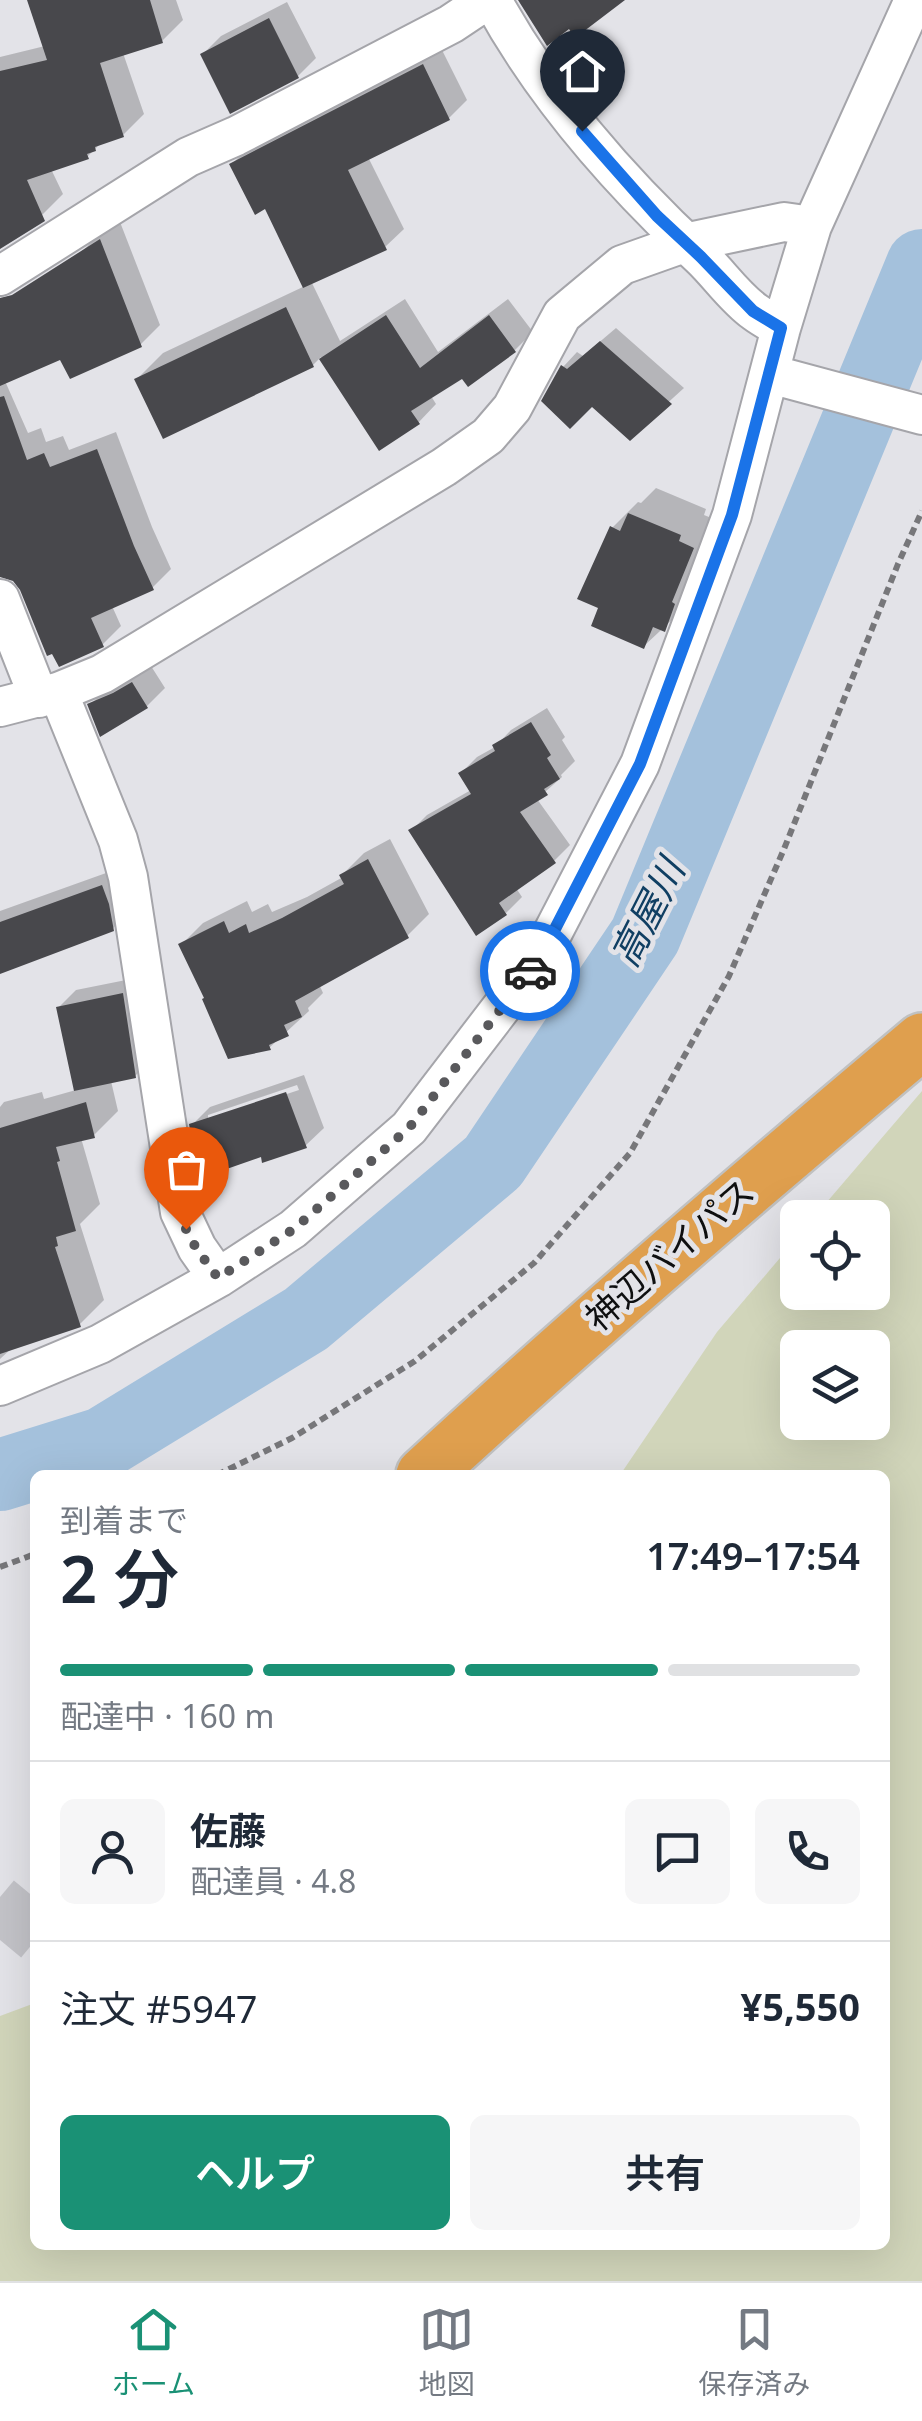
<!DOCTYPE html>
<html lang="ja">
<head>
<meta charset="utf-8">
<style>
	body { margin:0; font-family:"Noto Sans","Noto Sans JP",sans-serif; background:#f6f6f7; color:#1f2937; height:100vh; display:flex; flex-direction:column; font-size:38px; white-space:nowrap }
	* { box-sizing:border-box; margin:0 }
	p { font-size:32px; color:#747a83 }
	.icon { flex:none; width:55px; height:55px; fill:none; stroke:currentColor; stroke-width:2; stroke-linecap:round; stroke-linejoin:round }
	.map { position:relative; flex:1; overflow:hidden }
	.panel { position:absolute; left:30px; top:1470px; width:860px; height:780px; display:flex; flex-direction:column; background:#fff; border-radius:15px; box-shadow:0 10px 40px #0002 }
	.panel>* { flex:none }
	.fabs { position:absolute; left:780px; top:1200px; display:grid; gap:20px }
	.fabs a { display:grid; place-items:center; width:110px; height:110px; border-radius:15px; background:#fff; box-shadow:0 10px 40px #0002; font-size:50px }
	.pin { position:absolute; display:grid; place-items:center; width:85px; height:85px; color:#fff; margin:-102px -42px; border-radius:50% 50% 50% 0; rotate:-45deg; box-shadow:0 0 10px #0007 }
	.pin .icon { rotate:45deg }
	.courier { position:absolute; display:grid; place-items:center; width:100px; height:100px; margin:-50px; border:8px solid #1a73e8; border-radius:50%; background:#fff; color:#222; box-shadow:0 2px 12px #0007 }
	.overview em { font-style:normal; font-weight:600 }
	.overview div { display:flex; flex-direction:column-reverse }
	.overview { display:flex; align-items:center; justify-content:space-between; height:170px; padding:0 30px }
	h1 { font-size:65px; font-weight:600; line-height:75px }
	.bar { display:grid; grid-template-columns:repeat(4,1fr); gap:15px 10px; align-content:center; height:120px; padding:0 30px }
	.bar i { height:12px; border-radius:8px; background:#e0e1e3 }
	.bar .current { background:#1a9175 }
	.bar p { grid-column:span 4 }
	.line { display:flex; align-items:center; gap:25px; padding:0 30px; border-top:2px solid #e0e1e3 }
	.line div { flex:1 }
	.round { display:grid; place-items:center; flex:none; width:105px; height:105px; border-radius:15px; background:#f6f6f7 }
	.primary-button { display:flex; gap:20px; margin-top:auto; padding:20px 30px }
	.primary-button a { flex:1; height:115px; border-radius:15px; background:#1a9175; color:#fff; font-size:40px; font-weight:600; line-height:115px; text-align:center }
	.primary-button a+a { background:#f6f6f7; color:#1f2937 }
	.dock { display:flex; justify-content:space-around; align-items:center; height:140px; border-top:2px solid #e0e1e3; background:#fff; font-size:28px; color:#747a83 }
	.dock a { display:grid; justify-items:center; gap:5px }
	.dock .current { color:#1a9175 }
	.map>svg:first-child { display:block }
	.green { fill:#d1d5ba; fill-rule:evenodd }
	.shadow { fill:#0003; fill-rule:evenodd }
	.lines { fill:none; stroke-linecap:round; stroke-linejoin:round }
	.river { stroke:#a4c1dc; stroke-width:72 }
	.building { fill:#48484c }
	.trunk-tunnel { stroke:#c3c3c8; stroke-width:55; stroke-dasharray:55 28; stroke-linecap:butt }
	.minor-casing { stroke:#a5a5aa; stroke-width:42 }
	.trunk-casing { stroke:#c0c1c1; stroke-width:60 }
	.path { stroke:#77777a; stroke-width:6; stroke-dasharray:8 5; stroke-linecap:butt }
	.minor { stroke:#fff; stroke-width:38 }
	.trunk { stroke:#df9f4e; stroke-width:55 }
	.done { stroke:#59595c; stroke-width:10; stroke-dasharray:0 18 }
	.route { stroke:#1a73e8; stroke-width:12 }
	.labels { text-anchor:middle; stroke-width:10; stroke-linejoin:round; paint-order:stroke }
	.street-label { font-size:35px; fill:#0e0f10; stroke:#e3e3e8 }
	.water-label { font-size:38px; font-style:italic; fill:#103f63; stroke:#e3e3e8 }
</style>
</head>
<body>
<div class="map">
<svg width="922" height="2281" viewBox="0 0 922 2281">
	<rect width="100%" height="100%" fill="#e3e3e8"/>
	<path class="green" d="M922,1091V2281H0V2016L35,2003V2245H885V1475H620L717,1332L797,1238L798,1292H872V1218L814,1217ZM798,1348H872V1422H798Z"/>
	<path class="shadow" d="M35,0H176L183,20L162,41L123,53L144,114L123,135L103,141L87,157L51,169L63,194L42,215L0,234V57L45,46Z
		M287,2L316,58L298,76L232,110L203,54L221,36Z
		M441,48L467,100L449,118L368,157L404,229L385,247L311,281L340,341L405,299L438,352L508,299L533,332L515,350L469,384L462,376L431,396L436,404L418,423L379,448L321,357L313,365L137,379L163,353L305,286L266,206L232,164L250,146Z
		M120,222L160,325L141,344L61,357L5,381L28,433L41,428L46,442L63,436L69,450L116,432L152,527L171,569L152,588L112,606L121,626L102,645L16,580L0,575V306L78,255L98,236Z
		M616,328L684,388L630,437L563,367L577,352L583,356Z
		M656,488L706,509L704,515L719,521L690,603L644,646L601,607L612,528L638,502L641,503Z
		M151,666L165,688L147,706L90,705L108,687Z
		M547,708L565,737L562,740L575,761L561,775L562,777L537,799L570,845L554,861L516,888L522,897L506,913L411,831L427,815L471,790L461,773L477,757L495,747L511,730Z
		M390,839L429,914L407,936L319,984L323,993L308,1008L309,1011L269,1048L181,945L203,923L247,901L252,912L268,904L272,912L307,897L343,877L342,875L364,853Z
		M120,868L131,911L112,929L0,972V911Z
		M141,977L153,1058L135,1076L111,1081L118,1111L93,1136L81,1138L100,1204L80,1224L104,1300L79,1325L13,1347L0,1359V1107L4,1102L42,1092L44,1099L76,1090L58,1008L76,990Z
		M304,1075L324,1128L305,1146L262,1154L192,1125L210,1107ZM297,1085L299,1090L208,1120V1115Z"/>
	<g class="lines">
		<path class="river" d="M0,1475L103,1443L306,1319L493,1162L645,936L922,265"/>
	</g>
	<path class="building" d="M27,0H150L163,43L100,63L124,137L95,147L96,151L87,154L89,159L27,180L45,221L0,249V71L47,60Z
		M518,0H625L575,38L569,29L547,46Z
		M269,18L299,78L230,114L200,54Z
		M423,64L450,120L348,170L387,250L303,288L265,209L255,215L229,164Z
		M100,239L142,347L70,379L60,360L0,386V298L12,295Z
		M286,307L314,367L163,439L134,379Z
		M386,315L420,368L489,315L516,352L468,387L462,379L411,411L420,424L379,451L319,359Z
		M600,341L672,404L630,441L592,407L570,429L541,401L561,365L567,369Z
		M4,396L27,460L44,453L50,467L97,449L134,546L154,590L91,618L104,647L59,667L52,654L47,656L20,590L13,581L0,577V397Z
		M628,513L681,535L679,541L694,548L672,602L675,604L665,632L653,627L644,649L591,626L598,608L577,599L610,526L620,531Z
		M132,682L148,708L100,737L87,704L113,693Z
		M531,722L551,755L547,758L560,779L544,789L548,795L520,812L556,863L499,903L507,915L476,936L408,830L471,794L458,773L495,751L492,745Z
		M368,859L409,938L295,1001L302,1017L284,1025L289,1036L269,1045L271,1050L228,1059L202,999L204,998L178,944L224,921L229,933L246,924L249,933L282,918L344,884L339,875Z
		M102,885L109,904L114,931L0,974V922Z
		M123,993L136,1078L74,1091L56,1007Z
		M286,1092L307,1148L262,1163L261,1157L198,1179L189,1124Z
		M86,1102L95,1138L56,1147L60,1161L57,1162L76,1231L56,1237L58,1246L55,1247L81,1327L0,1354V1128Z"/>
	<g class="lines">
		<path class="trunk-tunnel" d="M0,1940L35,1898"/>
		<defs>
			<path id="minor" d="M492,0C545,97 620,182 701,257C719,274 734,297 755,312C763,318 772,323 781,328
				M0,276L188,157L236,136L451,24L487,0
				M770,374L922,415
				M0,599L39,698
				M58,692L118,840L128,877L180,1212L197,1248L218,1278
				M0,707L58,692L102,674L444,467L488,436L512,408L562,315L622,265L684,243L784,222L812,226
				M0,1386L100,1344L218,1278L293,1229L409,1128L540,957L640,764L732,515L781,328L812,226L914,0"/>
			<path id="trunk" d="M424,1475C586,1326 753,1183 922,1041"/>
		</defs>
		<use href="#minor" class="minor-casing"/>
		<use href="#trunk" class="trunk-casing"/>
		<path class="path" d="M217,1475L292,1438L415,1361L534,1263L630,1153L729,976L784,849L898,564L922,511
			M0,1567L35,1554"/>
		<use href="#minor" class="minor"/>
		<use href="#trunk" class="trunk"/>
	</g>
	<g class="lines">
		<path class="done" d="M186,1229L196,1248L218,1278L294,1229L409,1128L530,971"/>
		<path class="route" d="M530,971L540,958L640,764L732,515L781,328L753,311L701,257L657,216L582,131"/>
	</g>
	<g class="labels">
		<g class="street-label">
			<text transform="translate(670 1255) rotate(-41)" y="12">神辺バイパス</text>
		</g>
		<g class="water-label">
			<text transform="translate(648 913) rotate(-63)" y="13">高屋川</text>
		</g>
	</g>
</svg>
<div class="fabs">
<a><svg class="icon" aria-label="locate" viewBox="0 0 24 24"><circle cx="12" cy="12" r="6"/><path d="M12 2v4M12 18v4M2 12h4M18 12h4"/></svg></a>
<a><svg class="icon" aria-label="layers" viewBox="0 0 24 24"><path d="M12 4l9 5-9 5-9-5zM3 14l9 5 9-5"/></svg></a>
</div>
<div class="pin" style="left:186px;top:1229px;background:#ea580c"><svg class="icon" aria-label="bag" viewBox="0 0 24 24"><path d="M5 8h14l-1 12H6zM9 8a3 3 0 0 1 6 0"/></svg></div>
<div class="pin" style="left:582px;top:131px;background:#1f2937"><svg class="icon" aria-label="home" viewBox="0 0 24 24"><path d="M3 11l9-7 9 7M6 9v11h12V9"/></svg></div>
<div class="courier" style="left:530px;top:971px"><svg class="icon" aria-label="car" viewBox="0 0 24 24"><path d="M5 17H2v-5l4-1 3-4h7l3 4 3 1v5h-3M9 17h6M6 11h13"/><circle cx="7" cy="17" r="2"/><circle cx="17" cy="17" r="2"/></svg></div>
<section class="panel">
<div class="overview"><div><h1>2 分</h1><p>到着まで</p></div><em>17:49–17:54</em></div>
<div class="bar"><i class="current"></i><i class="current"></i><i class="current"></i><i></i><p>配達中 · 160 m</p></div>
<div class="line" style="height:180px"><a class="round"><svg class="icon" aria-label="person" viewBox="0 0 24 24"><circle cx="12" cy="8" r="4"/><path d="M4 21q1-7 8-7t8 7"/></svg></a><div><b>佐藤</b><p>配達員 · 4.8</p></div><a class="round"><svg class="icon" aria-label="chat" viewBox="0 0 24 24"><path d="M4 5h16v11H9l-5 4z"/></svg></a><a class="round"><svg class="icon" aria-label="phone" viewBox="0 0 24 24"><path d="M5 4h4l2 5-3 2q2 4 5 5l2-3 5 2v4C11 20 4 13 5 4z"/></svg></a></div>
<div class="line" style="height:130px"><div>注文 #5947</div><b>¥5,550</b></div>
<div class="primary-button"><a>ヘルプ</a><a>共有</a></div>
</section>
</div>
<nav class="dock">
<a class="current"><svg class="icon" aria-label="home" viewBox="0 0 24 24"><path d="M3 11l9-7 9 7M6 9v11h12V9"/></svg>ホーム</a>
<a><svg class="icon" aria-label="map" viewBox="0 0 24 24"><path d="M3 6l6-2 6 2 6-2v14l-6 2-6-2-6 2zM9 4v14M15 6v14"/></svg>地図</a>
<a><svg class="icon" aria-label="saved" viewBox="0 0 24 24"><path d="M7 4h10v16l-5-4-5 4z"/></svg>保存済み</a>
</nav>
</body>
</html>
